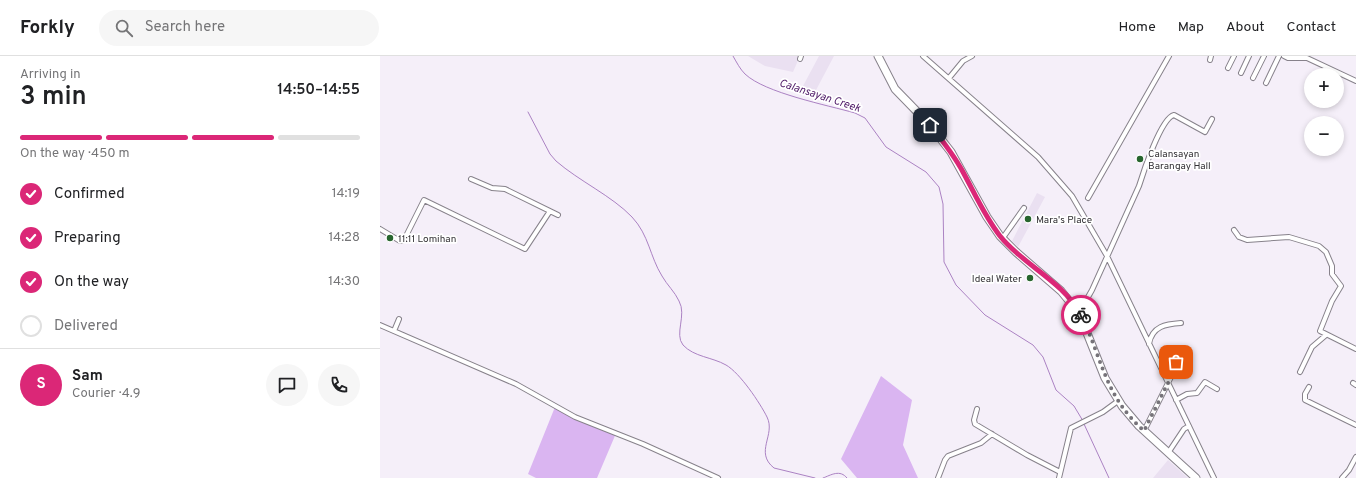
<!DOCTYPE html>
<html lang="en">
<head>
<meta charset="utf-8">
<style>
	body { margin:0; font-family:Overpass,sans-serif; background:#f6f6f6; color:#202124; height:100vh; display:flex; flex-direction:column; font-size:15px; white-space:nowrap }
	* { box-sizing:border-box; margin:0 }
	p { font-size:13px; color:#757577 }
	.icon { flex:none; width:22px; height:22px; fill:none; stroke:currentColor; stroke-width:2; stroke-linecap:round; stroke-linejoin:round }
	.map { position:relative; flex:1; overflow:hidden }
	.side { display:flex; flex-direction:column; background:#fff; width:380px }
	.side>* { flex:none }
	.tools { position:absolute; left:924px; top:12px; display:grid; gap:8px }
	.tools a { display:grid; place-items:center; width:40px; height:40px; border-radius:50%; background:#fff; box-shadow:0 2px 6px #0003; font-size:20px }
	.pin { position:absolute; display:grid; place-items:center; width:34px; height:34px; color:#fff; margin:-17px; border-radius:8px; box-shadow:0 2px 6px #0006 }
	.courier { position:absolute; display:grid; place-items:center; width:40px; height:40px; margin:-20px; border:3px solid #db2777; border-radius:50%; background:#fff; color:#222; box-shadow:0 1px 5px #0007 }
	.head em { font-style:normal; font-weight:600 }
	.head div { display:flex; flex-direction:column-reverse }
	.head { display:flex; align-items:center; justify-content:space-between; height:68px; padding:0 20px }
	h1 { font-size:26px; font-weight:600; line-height:30px }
	.bar { display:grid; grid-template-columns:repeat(4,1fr); gap:6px 4px; align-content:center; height:48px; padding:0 20px }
	.bar i { height:5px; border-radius:3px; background:#e0e0e0 }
	.bar .on { background:#db2777 }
	.bar p { grid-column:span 4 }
	.line { display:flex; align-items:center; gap:10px; padding:0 20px; border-top:1px solid #e0e0e0 }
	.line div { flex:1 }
	.round { display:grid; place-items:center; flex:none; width:42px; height:42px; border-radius:21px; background:#f6f6f6 }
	ol { padding:0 20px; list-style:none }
	li { display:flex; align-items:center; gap:12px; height:44px }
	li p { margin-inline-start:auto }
	li .icon { padding:4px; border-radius:50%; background:#db2777; color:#fff; stroke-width:4 }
	li:last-child { color:#757577 }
	li i { width:22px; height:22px; border:2px solid #e0e0e0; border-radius:50% }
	header { display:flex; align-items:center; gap:24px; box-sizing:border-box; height:56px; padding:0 20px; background:#fff; border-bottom:1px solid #e0e0e0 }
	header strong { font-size:19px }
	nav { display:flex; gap:22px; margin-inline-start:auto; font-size:14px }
	.search { width:280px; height:36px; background:#f6f6f6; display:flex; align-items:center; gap:10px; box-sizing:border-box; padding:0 14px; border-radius:22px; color:#757577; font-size:15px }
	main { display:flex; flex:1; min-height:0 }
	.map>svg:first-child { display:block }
	.built { fill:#eae0f1 }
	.green { fill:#dab5f1 }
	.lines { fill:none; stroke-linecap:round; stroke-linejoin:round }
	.stream { stroke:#ab82c3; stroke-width:1 }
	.street-casing { stroke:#87828b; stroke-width:6 }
	.highway-casing { stroke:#87828b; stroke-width:9 }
	.street { stroke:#fff; stroke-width:4 }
	.highway { stroke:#fff; stroke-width:7 }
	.done { stroke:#767379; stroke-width:4; stroke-dasharray:0 7.2 }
	.route { stroke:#db2777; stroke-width:5 }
	.poi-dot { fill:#27652e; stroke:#fff; stroke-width:1.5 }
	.labels { text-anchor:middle; stroke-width:3.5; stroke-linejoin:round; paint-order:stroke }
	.poi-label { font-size:10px; fill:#323034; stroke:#fff; text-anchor:start }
	.water-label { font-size:11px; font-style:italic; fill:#4c1665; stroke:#fff }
</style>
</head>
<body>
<header>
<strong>Forkly</strong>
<div class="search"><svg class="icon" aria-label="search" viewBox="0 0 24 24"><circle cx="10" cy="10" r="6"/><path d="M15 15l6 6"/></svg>Search here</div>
<nav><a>Home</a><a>Map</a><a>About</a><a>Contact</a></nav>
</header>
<main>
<section class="side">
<div class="head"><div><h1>3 min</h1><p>Arriving in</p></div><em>14:50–14:55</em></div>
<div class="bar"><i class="on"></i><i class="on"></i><i class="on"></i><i></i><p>On the way · 450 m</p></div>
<ol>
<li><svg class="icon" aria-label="check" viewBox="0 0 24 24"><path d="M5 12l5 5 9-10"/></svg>Confirmed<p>14:19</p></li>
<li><svg class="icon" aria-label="check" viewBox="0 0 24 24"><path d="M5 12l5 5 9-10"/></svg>Preparing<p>14:28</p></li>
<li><svg class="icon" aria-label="check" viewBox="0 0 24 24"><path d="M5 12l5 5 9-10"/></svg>On the way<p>14:30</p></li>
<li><i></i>Delivered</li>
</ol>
<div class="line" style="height:72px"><b class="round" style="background:#db2777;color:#fff">S</b><div><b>Sam</b><p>Courier · 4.9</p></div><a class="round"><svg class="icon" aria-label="chat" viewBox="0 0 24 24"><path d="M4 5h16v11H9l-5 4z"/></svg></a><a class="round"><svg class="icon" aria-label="phone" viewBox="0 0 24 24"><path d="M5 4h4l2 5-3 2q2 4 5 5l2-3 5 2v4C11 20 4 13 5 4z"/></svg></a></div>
</section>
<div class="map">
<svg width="976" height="422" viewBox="0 0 976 422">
	<rect width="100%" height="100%" fill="#f5eff9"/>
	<path class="built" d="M368,0H420L413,16L385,10Z
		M439,0H454L435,36L423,30Z
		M657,137L665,141L638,191L632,185Z
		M788,404L808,422H773Z"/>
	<path class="green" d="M501,320L532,344L523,389L538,422H477L461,403Z
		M175,351L237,375L217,422H156L148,418Z"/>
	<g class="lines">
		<path class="stream" d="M353,0C357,7 360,13 365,18C385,37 447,49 475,57L485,62L506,91L546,116L559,131L563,148L564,206L576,229L605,259L653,289L663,301L676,334L694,350L703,365
			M148,56L170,98L176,105C199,125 232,140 252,161C269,179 270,201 282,220C287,229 295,236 299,245C307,259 294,278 303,289C314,301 332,301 346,309C360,317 380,347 387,361C396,379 374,396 394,412L435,422
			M704,368L729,422
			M443,422C451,419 460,413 467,422"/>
		<defs>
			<path id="street" d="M543,0L658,101L692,140L727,200L834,422
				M904,0L908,2H927L976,25
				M420,3L421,0
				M830,4L831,0
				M848,12L854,0
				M861,17L869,0
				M569,22L583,5L592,0
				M873,22L884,0
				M886,27L899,0
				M91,123L112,132L125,133L178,159
				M708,142L789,0
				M0,173L20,185L24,184L44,144L145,193L170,155
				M854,174L859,181L867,184L909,181L939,190L946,196L952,210V218L961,230L952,245L940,275L976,293
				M622,183L644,152
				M699,257L712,234L759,130C763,117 781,62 794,59L825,76L832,63
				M0,269L136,328L195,361L263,388L338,422
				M14,275L19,263
				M769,288C772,270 786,268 801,267
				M920,316L932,291L946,279
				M973,327L976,329
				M929,331L925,338V344L976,369
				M796,344L807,338L817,337L825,326L837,333
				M597,353L594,364L595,368L647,399L680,416
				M764,375L792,319L796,306
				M788,397L804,373L809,370
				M558,422L565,404L568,400L601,387L612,378
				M679,422L691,372L723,356L738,345
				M962,422L969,414L976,401"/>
			<path id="highway" d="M498,0L515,33L550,69L571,96L607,161L620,180L636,196L681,235L699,257L725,322L742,350L759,370L816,422"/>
		</defs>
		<use href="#street" class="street-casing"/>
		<use href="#highway" class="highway-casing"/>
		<use href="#street" class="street"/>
		<use href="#highway" class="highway"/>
	</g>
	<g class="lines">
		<path class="done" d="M701,259C723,304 724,339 764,375L792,319L796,306"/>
		<path class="route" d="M550,69C562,84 574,99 583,116C595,138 605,161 620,180C643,209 683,225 701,259"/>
	</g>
	<g class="poi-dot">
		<circle cx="760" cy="103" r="4"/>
		<circle cx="648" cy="163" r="4"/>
		<circle cx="10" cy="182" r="4"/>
		<circle cx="650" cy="222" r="4"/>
	</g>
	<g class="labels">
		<g class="poi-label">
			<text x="768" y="101">Calansayan<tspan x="768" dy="12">Barangay Hall</tspan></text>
			<text x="656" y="167">Mara's Place</text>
			<text x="18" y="186">11:11 Lomihan</text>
			<text x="642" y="226" text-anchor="end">Ideal Water</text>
		</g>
		<g class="water-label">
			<text transform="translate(440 39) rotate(18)" y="4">Calansayan Creek</text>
		</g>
	</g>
</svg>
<div class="tools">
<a>+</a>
<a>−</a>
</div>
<div class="pin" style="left:796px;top:306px;background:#ea580c"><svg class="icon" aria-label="bag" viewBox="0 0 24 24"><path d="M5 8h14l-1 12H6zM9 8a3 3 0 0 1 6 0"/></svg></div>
<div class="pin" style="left:550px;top:69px;background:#1f2937"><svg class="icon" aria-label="home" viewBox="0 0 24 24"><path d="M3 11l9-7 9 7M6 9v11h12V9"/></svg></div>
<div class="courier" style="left:701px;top:259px"><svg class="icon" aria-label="bike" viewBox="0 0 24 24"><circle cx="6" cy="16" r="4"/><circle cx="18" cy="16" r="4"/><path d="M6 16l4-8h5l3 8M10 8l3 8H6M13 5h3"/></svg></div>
</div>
</main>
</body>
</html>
